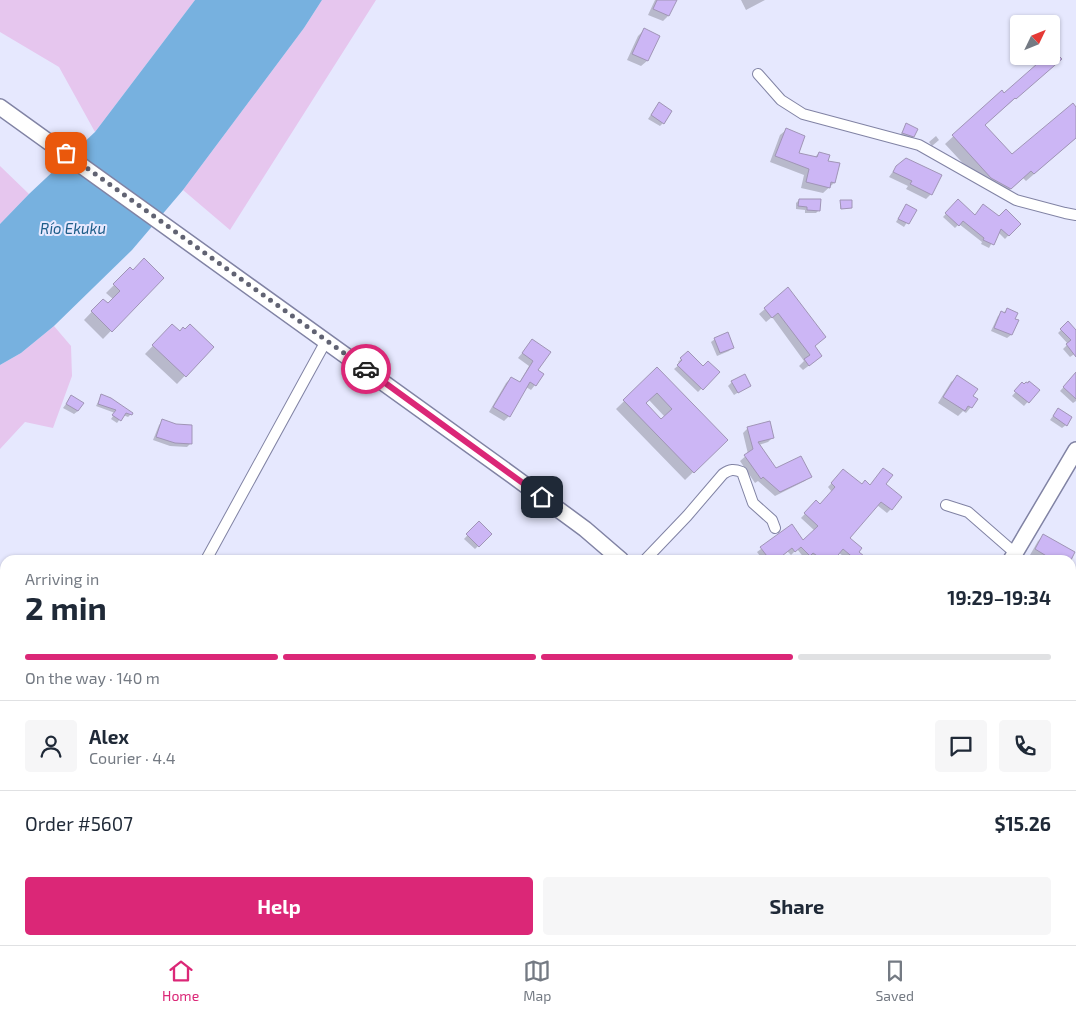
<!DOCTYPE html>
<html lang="en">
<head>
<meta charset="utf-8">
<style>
	body { margin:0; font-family:"Exo 2",sans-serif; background:#f6f6f7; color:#1f2937; height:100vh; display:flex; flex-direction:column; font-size:19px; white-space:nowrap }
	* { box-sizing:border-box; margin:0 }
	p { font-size:16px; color:#747a83 }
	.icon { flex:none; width:28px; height:28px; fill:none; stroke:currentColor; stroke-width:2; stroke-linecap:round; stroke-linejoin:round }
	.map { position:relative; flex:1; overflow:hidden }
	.sheet { position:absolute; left:0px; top:555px; width:1076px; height:390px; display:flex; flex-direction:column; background:#fff; border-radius:15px 15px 0 0; box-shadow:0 1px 4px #0004 }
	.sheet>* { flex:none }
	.needle { width:32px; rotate:47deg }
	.buttons { position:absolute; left:1010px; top:15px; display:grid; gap:10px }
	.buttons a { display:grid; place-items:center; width:50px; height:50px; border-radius:5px; background:#fff; box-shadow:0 1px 4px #0004; font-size:25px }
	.pin { position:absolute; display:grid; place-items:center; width:42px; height:42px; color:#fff; margin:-21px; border-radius:10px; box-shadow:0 2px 8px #0006 }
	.courier { position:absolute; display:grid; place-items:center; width:50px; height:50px; margin:-25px; border:4px solid #db2777; border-radius:50%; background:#fff; color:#222; box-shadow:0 1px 6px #0007 }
	.head em { font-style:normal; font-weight:700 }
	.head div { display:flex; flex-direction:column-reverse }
	.head { display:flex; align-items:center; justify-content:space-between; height:85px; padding:0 25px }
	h1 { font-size:32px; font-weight:700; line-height:38px }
	.bar { display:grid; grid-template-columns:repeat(4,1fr); gap:8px 5px; align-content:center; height:60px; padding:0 25px }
	.bar i { height:6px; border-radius:4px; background:#e0e1e3 }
	.bar .selected { background:#db2777 }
	.bar p { grid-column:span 4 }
	.line { display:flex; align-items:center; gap:12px; padding:0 25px; border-top:1px solid #e0e1e3 }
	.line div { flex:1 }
	.round { display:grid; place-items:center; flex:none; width:52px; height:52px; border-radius:5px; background:#f6f6f7 }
	.action { display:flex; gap:10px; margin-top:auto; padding:10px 25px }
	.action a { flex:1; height:58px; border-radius:5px; background:#db2777; color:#fff; font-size:20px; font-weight:700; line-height:58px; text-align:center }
	.action a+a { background:#f6f6f7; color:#1f2937 }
	.menu { display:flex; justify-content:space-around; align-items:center; height:70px; border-top:1px solid #e0e1e3; background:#fff; font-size:14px; color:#747a83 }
	.menu a { display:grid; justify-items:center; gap:2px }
	.menu .selected { color:#db2777 }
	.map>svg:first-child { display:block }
	.green { fill:#e6c6ee }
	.water { fill:#77b1df }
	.shadow { fill:#0003; fill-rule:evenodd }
	.building { fill:#ccb6f5; stroke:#a095b6; fill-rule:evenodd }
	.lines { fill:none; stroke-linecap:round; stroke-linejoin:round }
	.minor-casing { stroke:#8183a4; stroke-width:12 }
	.secondary-casing { stroke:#8183a4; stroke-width:18 }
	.primary-casing { stroke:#8183a4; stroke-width:19 }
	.minor { stroke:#fff; stroke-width:10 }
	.secondary { stroke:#fff; stroke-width:15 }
	.primary { stroke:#fff; stroke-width:16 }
	.done { stroke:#616373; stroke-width:5; stroke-dasharray:0 9 }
	.route { stroke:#db2777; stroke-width:6 }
	.labels { text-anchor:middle; stroke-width:4; stroke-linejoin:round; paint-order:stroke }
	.water-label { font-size:15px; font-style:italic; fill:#1d5d89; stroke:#e6e8fe }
</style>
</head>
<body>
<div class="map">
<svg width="1076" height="945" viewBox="0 0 1076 945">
	<rect width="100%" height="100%" fill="#e6e8fe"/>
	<path class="green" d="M0,0H195L95,132L59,67L0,32Z
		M322,0H376L230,230L183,190L304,28Z
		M0,166L29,194L0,224Z
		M54,326L71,346L72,376L53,428L25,422L0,449V365L21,353Z"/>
	<path class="water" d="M195,0H322L304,28L183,190L132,250L54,326L21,353L0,365V224L29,194L95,132Z"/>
	<path class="shadow" d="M655,0H676L668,16L663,21L648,15Z
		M741,0H765L746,10Z
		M644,30L658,37L647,61L641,66L627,60L638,36Z
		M1052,67L984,125L1012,156L1076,106V138L1026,181L1023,178L1003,196L983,185L945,144L1001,92L1004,94Z
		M656,107L663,123L660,126L648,119Z
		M906,125L913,136L910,140L899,137Z
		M786,130L797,154L814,158L819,153L827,162L838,164L834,183L823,193L801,188L804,175L770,162L780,135Z
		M936,136L939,140L932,146L929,142Z
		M897,166L931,194L926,199L906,189L908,186L889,177Z
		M799,200L819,210L816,213H805V210L796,209V203Z
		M841,201L851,208L840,209Z
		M958,201L975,216L999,218L1019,224L1005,239L998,232L989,248L981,244L982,242L959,224L955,228L943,217Z
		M906,205L915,210L904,227L896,222Z
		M130,269L132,272L162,278L103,339L84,320L103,300L108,305L113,299L106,293Z
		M788,289L825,337L814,346L815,361L803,370L799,366L804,361L772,317L766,322L759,314Z
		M1007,310L1014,320L1017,321L1011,335L1007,338L991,331L998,316Z
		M1068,323L1076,332V353L1070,357L1063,349L1068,344L1058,333Z
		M172,326L179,332L185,331L212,347L177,384L145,354Z
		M715,339L733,347L729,351L717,356L711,342Z
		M532,341L536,371L535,385L531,390L526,387L509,416L504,421L489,412L506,383L511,378L519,383L529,366L518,358Z
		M688,352L703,368L718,372L698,392L674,369L680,364L678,362Z
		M657,369L726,440L685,480L616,409ZM649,400L665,417L661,421L645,404Z
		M1074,376L1076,378V401L1073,403L1060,391Z
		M957,377L972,397L971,407L966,413L963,411L958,416L938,403L951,382Z
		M732,382L750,385L734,395L728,386Z
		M1019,388L1038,390L1024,406L1012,396Z
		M101,396L131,414L128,417L123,415L117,423L111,419L115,413L96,406Z
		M71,397L78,411L74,414L63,408Z
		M1058,409L1066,425L1062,428L1050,420Z
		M163,421L176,426L191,443L187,447L170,446L153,440L159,425Z
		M748,428L773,437L768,442L759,445L776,470L810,476L805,481L775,496L758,481L755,483L740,461L748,454L743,433Z
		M843,471L862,486L884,484L891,509L887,513L877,505L849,538L864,560H848L838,552L832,560H814L809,556L805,559L797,549L791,555L787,551L776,560H763L757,552L792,526L803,541L815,531L801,518L816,502L820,506L832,492L828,487Z
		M479,523L490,534L475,549L464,539Z
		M1044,535L1069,560H1038L1030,555L1038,541Z
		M1071,693H1076V843H1075L1071,831Z
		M0,815L5,818L0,827Z
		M204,940H239L243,943L246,940L257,945H212Z
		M283,940H285L295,945H279Z
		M325,940H335L333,944L336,945H323Z
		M358,940H371L368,945H355Z
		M403,940H418L415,943Z
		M631,940H733L741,945H637Z
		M746,940H747L756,945H741Z
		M760,940H781L778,945H757Z
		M847,940H876L878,942L880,940H897L892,945H852Z
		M922,940H937L932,945H920L919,943Z"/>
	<path class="building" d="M657,0H677L669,16L653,9Z
		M644,28L660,36L648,61L632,54Z
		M1051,48L1062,59L1016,99L1015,98L985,125L1012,154L1073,103L1076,107V138L1034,174L1031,171L1011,189L991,178L952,135L1002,90L1004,93L1046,56H1051Z
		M659,102L672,111L664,124L651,115Z
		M906,123L918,129L914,137L902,133Z
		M786,128L805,136L799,153L817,157L819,152L830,155L828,161L840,163L835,183L831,182L830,188L806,182L809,169L775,156Z
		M906,158L942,175L932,195L910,184L912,181L893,172L896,166Z
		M799,199H821L820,211L807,210V207L798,206Z
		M958,199L975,215L983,204L999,216L1006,209L1021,224L1009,236L1001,229L994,245L983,240L984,238L963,221L959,226L945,213Z
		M840,200H852V208L841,209Z
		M906,204L917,210L909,224L898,219Z
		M144,258L164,278L112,332L91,311L103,299L108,303L120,291L113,284L130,267L133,270Z
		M788,287L826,337L815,346L822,356L809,366L804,359L810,355L778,313L772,318L764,308Z
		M1007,308L1018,313L1015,319L1019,320L1012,335L994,328L1001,311L1005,313Z
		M1068,321L1076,330V357L1066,344L1071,340L1060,329Z
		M172,324L180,331L183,327L185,329L190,324L214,347L186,377L152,345Z
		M728,332L734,348L720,353L714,338Z
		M532,339L551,352L538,370L544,374L536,386L530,382L510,417L493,407L511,377L520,382L533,361L522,353Z
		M688,351L703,366L708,361L720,372L703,390L677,365L682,360L680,358Z
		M657,367L728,440L694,473L623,400ZM657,393L672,409L661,419L646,403Z
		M1076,372V399L1063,387Z
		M745,374L751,386L738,393L731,381Z
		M957,375L978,389L973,396L978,399L972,408L968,406L965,411L943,397Z
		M1029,381L1040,390L1029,403L1014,391L1022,382L1024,384L1026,382L1028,383Z
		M101,394L111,398L133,413L132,415L126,413L121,421L112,415L116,410L98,404Z
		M71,395L84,403L78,411L66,404Z
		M1058,408L1072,417L1067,426L1053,416Z
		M162,419L176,424L192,425V444L175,443L156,437Z
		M770,421L774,438L758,442L776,468L801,456L812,477L780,492L763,477L761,479L744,455L753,449L747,427Z
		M883,468L893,475L886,484L902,497L892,510L881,502L850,538L862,548L859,552L869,560H856L843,549L834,560H823L813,553L810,556L801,547L795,552L792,548L777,560H770L760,547L792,524L803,540L818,526L804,513L816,500L820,504L835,487L831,483L843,469L862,484L865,480L870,485Z
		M479,521L492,534L479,547L466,534Z
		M1043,534L1075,552L1071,560H1053L1035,549Z"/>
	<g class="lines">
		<defs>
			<path id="minor" d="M758,74L781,100L803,114L919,145L1016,200L1065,213L1076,215
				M946,505L968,512L1015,553
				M206,560L326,341
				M645,560L687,516L723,474C730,469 734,469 742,472L753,503L772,520L775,528
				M0,936L5,927"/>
			<path id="secondary" d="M0,107L513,476L585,529L621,560
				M1011,560L1076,450"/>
			<path id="primary" d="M991,940L997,945
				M791,945L794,940"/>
		</defs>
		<use href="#minor" class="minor-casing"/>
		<use href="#secondary" class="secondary-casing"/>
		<use href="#primary" class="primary-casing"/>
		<use href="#minor" class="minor"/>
		<use href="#secondary" class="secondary"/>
		<use href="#primary" class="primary"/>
	</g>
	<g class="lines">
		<path class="done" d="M66,153L366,369"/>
		<path class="route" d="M366,369L542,497"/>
	</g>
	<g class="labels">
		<g class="water-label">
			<text x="73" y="234">Río Ekuku</text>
		</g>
	</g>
</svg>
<div class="buttons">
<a><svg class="needle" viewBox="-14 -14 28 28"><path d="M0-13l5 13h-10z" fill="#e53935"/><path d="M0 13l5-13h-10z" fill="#747a83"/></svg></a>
</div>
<div class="pin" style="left:66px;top:153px;background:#ea580c"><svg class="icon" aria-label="bag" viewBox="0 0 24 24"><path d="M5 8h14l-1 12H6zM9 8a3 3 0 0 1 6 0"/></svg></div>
<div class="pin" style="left:542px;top:497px;background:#1f2937"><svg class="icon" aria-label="home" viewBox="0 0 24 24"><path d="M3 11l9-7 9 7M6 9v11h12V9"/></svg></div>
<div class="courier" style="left:366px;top:369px"><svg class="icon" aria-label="car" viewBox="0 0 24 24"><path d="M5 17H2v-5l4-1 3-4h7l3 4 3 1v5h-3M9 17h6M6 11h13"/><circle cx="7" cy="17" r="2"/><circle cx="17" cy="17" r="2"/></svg></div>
<section class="sheet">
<div class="head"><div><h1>2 min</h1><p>Arriving in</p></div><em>19:29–19:34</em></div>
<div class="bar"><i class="selected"></i><i class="selected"></i><i class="selected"></i><i></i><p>On the way · 140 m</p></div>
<div class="line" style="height:90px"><a class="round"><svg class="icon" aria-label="person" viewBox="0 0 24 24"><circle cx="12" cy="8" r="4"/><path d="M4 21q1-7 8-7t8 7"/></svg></a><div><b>Alex</b><p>Courier · 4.4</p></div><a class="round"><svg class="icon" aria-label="chat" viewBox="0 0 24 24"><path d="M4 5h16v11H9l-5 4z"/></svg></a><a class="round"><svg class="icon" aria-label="phone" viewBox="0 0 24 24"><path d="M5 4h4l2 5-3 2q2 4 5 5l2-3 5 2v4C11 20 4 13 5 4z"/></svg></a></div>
<div class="line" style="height:65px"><div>Order #5607</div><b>$15.26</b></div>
<div class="action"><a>Help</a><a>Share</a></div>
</section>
</div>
<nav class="menu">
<a class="selected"><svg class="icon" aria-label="home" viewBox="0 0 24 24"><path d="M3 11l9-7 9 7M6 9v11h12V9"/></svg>Home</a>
<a><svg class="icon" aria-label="map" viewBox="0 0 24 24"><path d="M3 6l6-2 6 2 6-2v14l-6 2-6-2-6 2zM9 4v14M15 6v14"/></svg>Map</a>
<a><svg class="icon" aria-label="saved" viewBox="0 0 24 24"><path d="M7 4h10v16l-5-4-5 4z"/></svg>Saved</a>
</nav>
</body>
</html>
